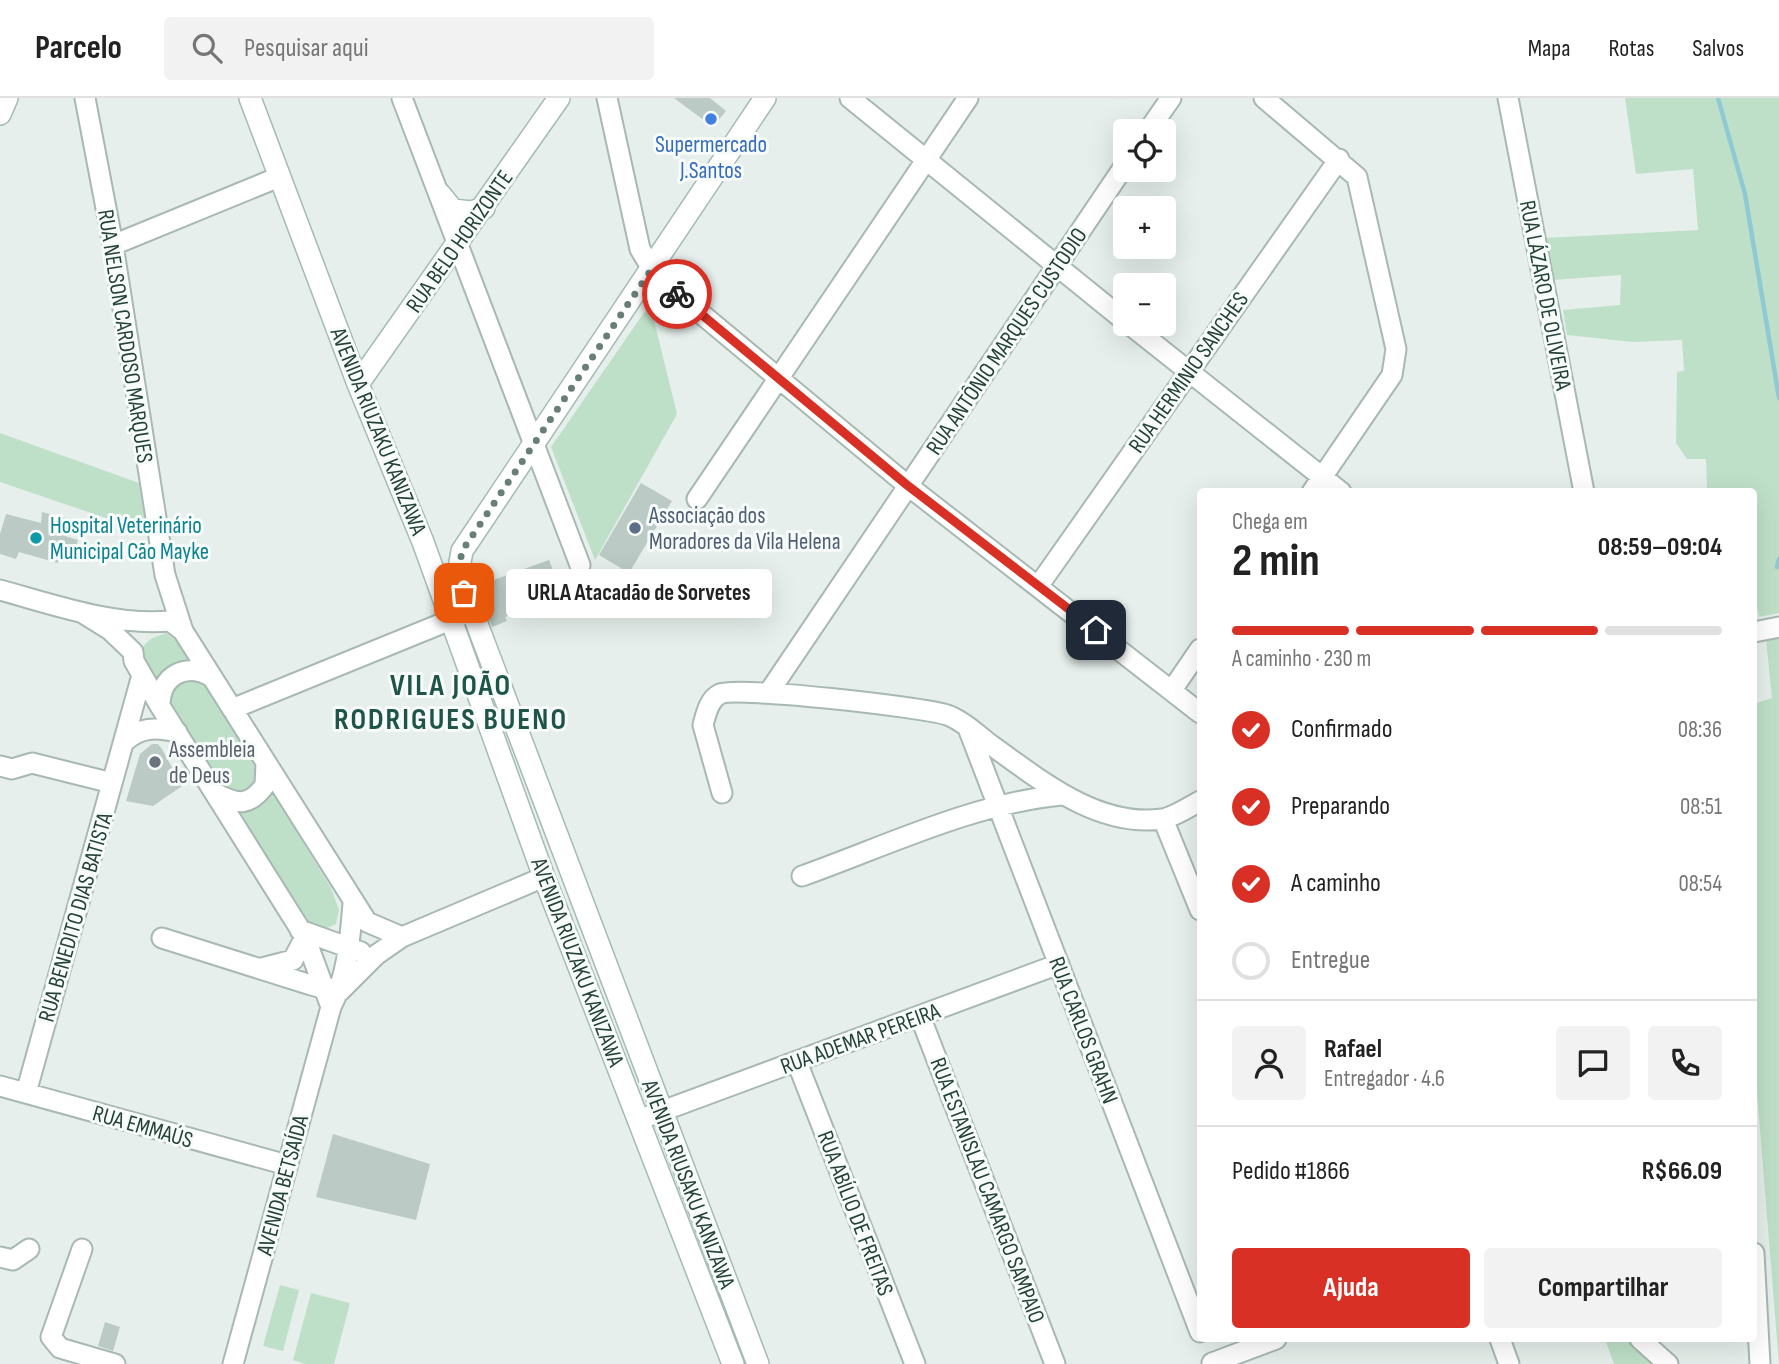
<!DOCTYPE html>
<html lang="pt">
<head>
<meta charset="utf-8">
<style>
	body { margin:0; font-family:"Sofia Sans Condensed",sans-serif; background:#f2f2f2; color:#222; height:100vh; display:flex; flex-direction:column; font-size:26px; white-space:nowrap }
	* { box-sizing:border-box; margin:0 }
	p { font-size:23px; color:#767676 }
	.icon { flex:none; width:38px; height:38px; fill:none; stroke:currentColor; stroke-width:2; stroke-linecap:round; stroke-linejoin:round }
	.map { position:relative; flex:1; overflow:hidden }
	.sheet { position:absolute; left:1197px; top:390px; width:560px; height:854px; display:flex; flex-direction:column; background:#fff; border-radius:7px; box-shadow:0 7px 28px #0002 }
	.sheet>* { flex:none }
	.buttons { position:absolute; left:1113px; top:21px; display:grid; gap:14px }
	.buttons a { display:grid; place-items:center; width:63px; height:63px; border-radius:7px; background:#fff; box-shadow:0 7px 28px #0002; font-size:35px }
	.pin { position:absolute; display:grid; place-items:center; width:60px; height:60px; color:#fff; margin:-30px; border-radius:14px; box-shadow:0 4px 10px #0006 }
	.courier { position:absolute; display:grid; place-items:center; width:70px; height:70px; margin:-35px; border:5px solid #d93025; border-radius:50%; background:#fff; color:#222; box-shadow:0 2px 9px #0007 }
	.bubble { position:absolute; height:49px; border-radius:7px; background:#fff; box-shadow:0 7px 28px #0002; font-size:23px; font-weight:700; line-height:49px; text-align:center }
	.summary em { font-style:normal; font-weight:700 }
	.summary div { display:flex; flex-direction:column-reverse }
	.summary { display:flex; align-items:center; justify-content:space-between; height:119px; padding:0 35px }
	h1 { font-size:46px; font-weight:700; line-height:52px }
	.bar { display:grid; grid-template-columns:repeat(4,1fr); gap:10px 7px; align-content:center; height:84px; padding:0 35px }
	.bar i { height:9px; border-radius:5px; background:#e0e0e0 }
	.bar .on { background:#d93025 }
	.bar p { grid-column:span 4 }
	.line { display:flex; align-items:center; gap:18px; padding:0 35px; border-top:2px solid #e0e0e0 }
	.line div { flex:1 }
	.round { display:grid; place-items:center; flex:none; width:74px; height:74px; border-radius:7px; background:#f2f2f2 }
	ol { padding:0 35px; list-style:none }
	li { display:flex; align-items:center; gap:21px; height:77px }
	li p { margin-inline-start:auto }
	li .icon { padding:7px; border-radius:50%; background:#d93025; color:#fff; stroke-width:4 }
	li:last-child { color:#767676 }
	li i { width:38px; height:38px; border:4px solid #e0e0e0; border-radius:50% }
	.button { display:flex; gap:14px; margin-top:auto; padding:14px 35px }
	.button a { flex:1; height:80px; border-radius:7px; background:#d93025; color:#fff; font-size:28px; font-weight:700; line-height:80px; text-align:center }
	.button a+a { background:#f2f2f2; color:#222 }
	header { display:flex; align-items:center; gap:42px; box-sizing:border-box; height:98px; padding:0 35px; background:#fff; border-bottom:2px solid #e0e0e0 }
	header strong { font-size:33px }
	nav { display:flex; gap:38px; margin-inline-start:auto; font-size:24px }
	.search { width:490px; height:63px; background:#f2f2f2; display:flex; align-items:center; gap:18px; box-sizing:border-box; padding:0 24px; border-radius:7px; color:#767676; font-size:26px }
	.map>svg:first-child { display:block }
	.green { fill:#bfe0c8 }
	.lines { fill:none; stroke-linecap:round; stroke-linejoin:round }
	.stream { stroke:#8ec9d4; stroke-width:4.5 }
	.building { fill:#bbcac4 }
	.street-casing { stroke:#a8b8b2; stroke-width:23 }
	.secondary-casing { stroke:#a4bbb3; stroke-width:24 }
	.street { stroke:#fff; stroke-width:19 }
	.secondary { stroke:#fff; stroke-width:21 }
	.done { stroke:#687f78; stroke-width:7; stroke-dasharray:0 12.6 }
	.route { stroke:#d93025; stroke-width:9 }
	.shop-dot { fill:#3f7fe0; stroke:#f7fbf9; stroke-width:2.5 }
	.service-dot { fill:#5c6f8a; stroke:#f7fbf9; stroke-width:2.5 }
	.culture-dot { fill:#0f9aa8; stroke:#f7fbf9; stroke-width:2.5 }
	.worship-dot { fill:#6b7280; stroke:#f7fbf9; stroke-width:2.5 }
	.labels { text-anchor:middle; stroke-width:6; stroke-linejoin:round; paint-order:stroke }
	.shop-label { font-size:23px; fill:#366cbe; stroke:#f7fbf9 }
	.street-label { font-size:23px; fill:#24423a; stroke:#f7fbf9 }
	.service-label { font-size:23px; fill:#4e5e75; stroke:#f7fbf9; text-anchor:start }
	.culture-label { font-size:23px; fill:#0d838f; stroke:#f7fbf9; text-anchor:start }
	.worship-label { font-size:23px; fill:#5b616d; stroke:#f7fbf9; text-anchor:start }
	.district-label { font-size:30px; font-weight:bold; letter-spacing:2px; fill:#1f5548; stroke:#f7fbf9 }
</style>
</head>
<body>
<header>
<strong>Parcelo</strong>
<div class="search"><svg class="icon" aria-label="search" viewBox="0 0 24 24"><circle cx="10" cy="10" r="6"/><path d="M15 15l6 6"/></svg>Pesquisar aqui</div>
<nav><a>Mapa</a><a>Rotas</a><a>Salvos</a></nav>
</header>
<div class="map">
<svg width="1779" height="1266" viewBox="0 0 1779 1266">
	<rect width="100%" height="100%" fill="#e6efeb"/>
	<path class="green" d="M1625,0H1779V515L1759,519L1754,493V394H1682L1707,390L1706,361H1687L1676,345L1677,274L1684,273L1682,242L1633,244L1567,237L1563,212L1620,207L1621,177L1553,182L1545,140L1698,132L1693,71L1636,76Z
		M650,206L677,316L595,462L551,349Z
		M0,335L139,385L147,434L0,384Z
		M166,535L177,543L195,568L331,790L339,812L336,826C320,835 314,830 300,820C273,773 247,725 218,679C199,649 145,580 142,549L152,540Z
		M1779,539V1266L1754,958V606L1772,600L1766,541Z
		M280,1187L299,1192L283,1253L263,1248Z
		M311,1195L350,1205L334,1266H305L293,1262Z
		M1605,1241H1629L1655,1266H1614Z"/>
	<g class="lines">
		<path class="stream" d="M1718,0L1745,96L1779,300
			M1777,469L1779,461"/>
	</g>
	<path class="building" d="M674,0H710L726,13L713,29Z
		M641,385L672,403L629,475L599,457Z
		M42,414L70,421L65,438L78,442L73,458L59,454L58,465L19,454L16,461L0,456V436L6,416L41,425Z
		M549,462L565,503L551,508L549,503L505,519L507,523L492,529L477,488Z
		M152,646H158L162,651L182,688L153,708L126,703L140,656Z
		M333,1036L430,1066L416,1122L316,1099Z
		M105,1224L120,1229L113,1253L98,1248Z"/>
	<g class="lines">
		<defs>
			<path id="street" d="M85,0L113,147L165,477L183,533L367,824L402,839
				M402,0L580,467
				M607,0L640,151L657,179L907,387L1200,615
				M850,0L1125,223
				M1264,0L1357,79L1396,251L1392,277L1312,394
				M1508,0L1584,394
				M1148,33L1171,0
				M113,147L279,79
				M1129,226L1341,394
				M697,401L968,0
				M1039,487L1339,61
				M0,492C55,507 113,528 170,523L183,533
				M81,514L110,532L133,554L134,563L160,608L305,839L331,909
				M1754,534L1779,529
				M1172,592L1200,551
				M769,594L1125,67
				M160,608C160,577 186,564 212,579
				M232,611L470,514
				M968,630L1200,1234
				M124,644C140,629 155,629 177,634
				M0,668L12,671L32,665L112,685
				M722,695L703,627C706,616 709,601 720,596C737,588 923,609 947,617C962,622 978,637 991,647C1039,681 1097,730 1162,721C1174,719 1189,709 1200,703
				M217,696C238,707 250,708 265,687L266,665
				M1163,721L1200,812
				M802,778C884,749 974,705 1062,697
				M300,832L361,854
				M162,840L311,887L326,891L336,889
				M262,870L293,862L305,839
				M339,894L376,857L402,839L544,779
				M920,918L1055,1266
				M797,964L915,1266
				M0,988L287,1067
				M26,995L142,577
				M638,1022L1059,866
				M82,1151L51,1239L60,1250L115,1266
				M1754,1155L1760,1266
				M0,1159L13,1162L29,1151
				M1500,1241L1509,1266
				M1640,1241L1668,1266
				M1212,1265L1276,1241
				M233,1266L331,909C348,876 350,840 353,805"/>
			<path id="secondary" d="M250,0L358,286L423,444L544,779L733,1266
				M0,16L7,0
				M440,96L453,112L471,114L484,110
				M358,286L559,0
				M758,1266L458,476L462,453L765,0"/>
		</defs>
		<use href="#street" class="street-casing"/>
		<use href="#secondary" class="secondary-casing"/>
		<use href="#street" class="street"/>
		<use href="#secondary" class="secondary"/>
	</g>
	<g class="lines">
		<path class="done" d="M464,495L458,476L462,453L651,172L677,196"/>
		<path class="route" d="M677,196L907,387L1096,532"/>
	</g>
	<circle class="shop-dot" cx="711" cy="21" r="7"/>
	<circle class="service-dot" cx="635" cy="430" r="7"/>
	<circle class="culture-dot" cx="36" cy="440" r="7"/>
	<circle class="worship-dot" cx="155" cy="664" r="7"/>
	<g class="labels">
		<g class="shop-label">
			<text x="711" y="54">Supermercado<tspan x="711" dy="26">J.Santos</tspan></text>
		</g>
		<g class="street-label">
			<text transform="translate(459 143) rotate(-55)" y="8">RUA BELO HORIZONTE</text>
			<text transform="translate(1546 197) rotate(79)" y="8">RUA LÁZARO DE OLIVEIRA</text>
			<text transform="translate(126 238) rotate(81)" y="8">RUA NELSON CARDOSO MARQUES</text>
			<text transform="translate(1006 243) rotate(-56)" y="8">RUA ANTÔNIO MARQUES CUSTODIO</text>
			<text transform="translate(1188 274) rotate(-55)" y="8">RUA HERMINIO SANCHES</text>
			<text transform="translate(379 333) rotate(68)" y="8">AVENIDA RIUZAKU KANIZAWA</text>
			<text transform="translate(75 819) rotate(-74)" y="8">RUA BENEDITO DIAS BATISTA</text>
			<text transform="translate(578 864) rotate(69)" y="8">AVENIDA RIUZAKU KANIZAWA</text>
			<text transform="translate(1084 932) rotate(69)" y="8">RUA CARLOS GRAHN</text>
			<text transform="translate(860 940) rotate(-20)" y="8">RUA ADEMAR PEREIRA</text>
			<text transform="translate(143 1028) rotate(16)" y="8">RUA EMMAÚS</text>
			<text transform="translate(689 1086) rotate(69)" y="8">AVENIDA RIUSAKU KANIZAWA</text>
			<text transform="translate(282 1087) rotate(-75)" y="8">AVENIDA BETSAÍDA</text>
			<text transform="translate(988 1092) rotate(69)" y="8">RUA ESTANISLAU CAMARGO SAMPAIO</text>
			<text transform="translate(856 1115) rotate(69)" y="8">RUA ABÍLIO DE FREITAS</text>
		</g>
		<g class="service-label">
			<text x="649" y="425">Associação dos<tspan x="649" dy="26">Moradores da Vila Helena</tspan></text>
		</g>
		<g class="culture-label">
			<text x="50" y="435">Hospital Veterinário<tspan x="50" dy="26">Municipal Cão Mayke</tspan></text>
		</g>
		<g class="worship-label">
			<text x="169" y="659">Assembleia<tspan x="169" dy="26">de Deus</tspan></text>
		</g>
		<g class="district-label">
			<text x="451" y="597">VILA JOÃO<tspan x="451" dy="34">RODRIGUES BUENO</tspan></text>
		</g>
	</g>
</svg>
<div class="buttons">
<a><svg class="icon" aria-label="locate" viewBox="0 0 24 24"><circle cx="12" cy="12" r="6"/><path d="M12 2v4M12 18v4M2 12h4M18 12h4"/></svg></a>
<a>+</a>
<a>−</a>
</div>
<div class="pin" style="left:464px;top:495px;background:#ea580c"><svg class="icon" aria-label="bag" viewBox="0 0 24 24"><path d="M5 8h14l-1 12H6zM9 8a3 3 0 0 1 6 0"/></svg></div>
<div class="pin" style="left:1096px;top:532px;background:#1f2937"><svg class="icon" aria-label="home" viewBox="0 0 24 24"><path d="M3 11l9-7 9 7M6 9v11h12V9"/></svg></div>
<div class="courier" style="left:677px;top:196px"><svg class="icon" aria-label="bike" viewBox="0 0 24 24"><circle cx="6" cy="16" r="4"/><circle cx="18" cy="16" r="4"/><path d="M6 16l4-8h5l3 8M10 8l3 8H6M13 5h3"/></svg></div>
<div class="bubble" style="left:506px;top:471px;width:266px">URLA Atacadão de Sorvetes</div>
<section class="sheet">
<div class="summary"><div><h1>2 min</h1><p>Chega em</p></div><em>08:59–09:04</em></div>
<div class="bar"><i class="on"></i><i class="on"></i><i class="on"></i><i></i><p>A caminho · 230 m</p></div>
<ol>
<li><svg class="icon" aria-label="check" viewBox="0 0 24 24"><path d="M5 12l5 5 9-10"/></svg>Confirmado<p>08:36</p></li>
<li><svg class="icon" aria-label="check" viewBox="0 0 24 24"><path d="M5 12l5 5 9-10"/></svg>Preparando<p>08:51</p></li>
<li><svg class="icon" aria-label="check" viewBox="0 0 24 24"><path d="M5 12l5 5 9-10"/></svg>A caminho<p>08:54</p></li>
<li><i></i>Entregue</li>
</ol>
<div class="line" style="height:126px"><a class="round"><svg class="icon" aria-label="person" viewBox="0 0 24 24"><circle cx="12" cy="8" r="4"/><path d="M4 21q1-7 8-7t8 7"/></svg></a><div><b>Rafael</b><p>Entregador · 4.6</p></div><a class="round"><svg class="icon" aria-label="chat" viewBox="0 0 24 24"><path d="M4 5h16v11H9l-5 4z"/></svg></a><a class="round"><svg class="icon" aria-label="phone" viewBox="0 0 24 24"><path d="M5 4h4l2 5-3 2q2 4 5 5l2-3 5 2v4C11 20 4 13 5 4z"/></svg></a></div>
<div class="line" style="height:91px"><div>Pedido #1866</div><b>R$66.09</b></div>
<div class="button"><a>Ajuda</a><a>Compartilhar</a></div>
</section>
</div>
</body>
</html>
